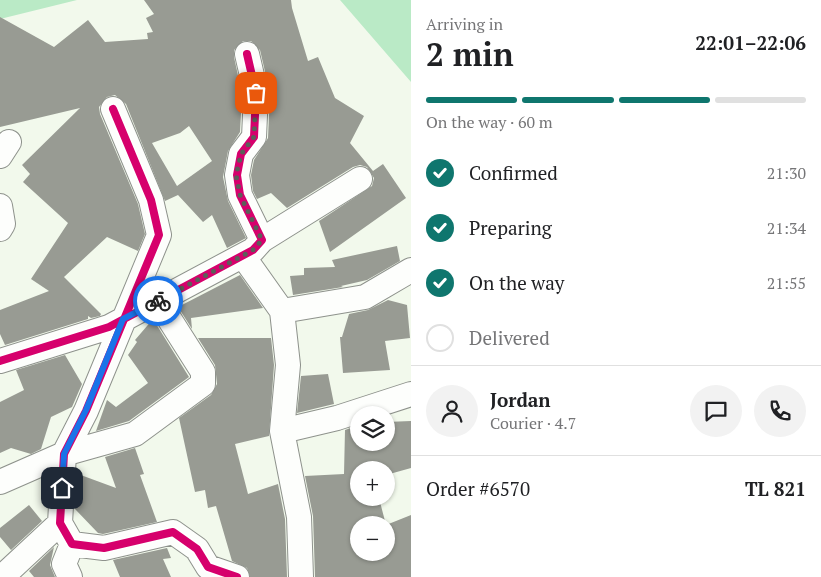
<!DOCTYPE html>
<html lang="en">
<head>
<meta charset="utf-8">
<style>
	body { margin:0; font-family:"PT Serif",serif; background:#f2f2f2; color:#202124; height:100vh; display:flex; flex-direction:column; font-size:19px; white-space:nowrap }
	* { box-sizing:border-box; margin:0 }
	p { font-size:16px; color:#757577 }
	.icon { flex:none; width:28px; height:28px; fill:none; stroke:currentColor; stroke-width:2; stroke-linecap:round; stroke-linejoin:round }
	.map { position:relative; flex:1; overflow:hidden }
	.details { display:flex; flex-direction:column; background:#fff; width:410px }
	.details>* { flex:none }
	.fabs { position:absolute; left:350px; top:406px; display:grid; gap:10px }
	.fabs a { display:grid; place-items:center; width:45px; height:45px; border-radius:50%; background:#fff; box-shadow:0 1px 4px #0004; font-size:25px }
	.pin { position:absolute; display:grid; place-items:center; width:42px; height:42px; color:#fff; margin:-21px; border-radius:10px; box-shadow:0 2px 8px #0006 }
	.courier { position:absolute; display:grid; place-items:center; width:50px; height:50px; margin:-25px; border:4px solid #1a73e8; border-radius:50%; background:#fff; color:#222; box-shadow:0 1px 6px #0007 }
	.summary em { font-style:normal; font-weight:700 }
	.summary div { display:flex; flex-direction:column-reverse }
	.summary { display:flex; align-items:center; justify-content:space-between; height:85px; padding:0 15px }
	h1 { font-size:32px; font-weight:700; line-height:38px }
	.bar { display:grid; grid-template-columns:repeat(4,1fr); gap:8px 5px; align-content:center; height:60px; padding:0 15px }
	.bar i { height:6px; border-radius:4px; background:#e0e0e0 }
	.bar .on { background:#0f766e }
	.bar p { grid-column:span 4 }
	.line { display:flex; align-items:center; gap:12px; padding:0 15px; border-top:1px solid #e0e0e0 }
	.line div { flex:1 }
	.round { display:grid; place-items:center; flex:none; width:52px; height:52px; border-radius:26px; background:#f2f2f2 }
	ol { padding:0 15px; list-style:none }
	li { display:flex; align-items:center; gap:15px; height:55px }
	li p { margin-inline-start:auto }
	li .icon { padding:5px; border-radius:50%; background:#0f766e; color:#fff; stroke-width:4 }
	li:last-child { color:#757577 }
	li i { width:28px; height:28px; border:2px solid #e0e0e0; border-radius:50% }
	main { display:flex; flex:1; min-height:0 }
	.map>svg:first-child { display:block }
	.forest { fill:#baeac6 }
	.building { fill:#989b93; fill-rule:evenodd }
	.lines { fill:none; stroke-linecap:round; stroke-linejoin:round }
	.street-casing { stroke:#8e928c; stroke-width:26 }
	.street { stroke:#fdfefc; stroke-width:24 }
	.cycleway-casing { stroke:#fff; stroke-width:11 }
	.cycleway { stroke:#d6006c; stroke-width:8 }
	.done { stroke:#5b5e59; stroke-width:5; stroke-dasharray:0 9 }
	.route { stroke:#1a73e8; stroke-width:6 }
</style>
</head>
<body>
<main>
<div class="map">
<svg width="411" height="577" viewBox="0 0 411 577">
	<rect width="100%" height="100%" fill="#f2f9ec"/>
	<path class="forest" d="M0,0H77L0,19Z
		M340,0H411V82Z"/>
	<path class="building" d="M144,0H291L292,8L308,61L318,57L335,98L364,116L350,143L373,171L383,164L406,198L330,252L319,221L372,186L374,178L367,167L360,165L353,167L287,208L271,193L257,199L253,191L251,175L254,160L268,138L270,93L260,50L251,41H243L234,50V57L242,94L240,132L228,151L223,177L228,201L246,238L227,248L212,215L203,222L178,195L165,201L126,104L115,95L107,97L99,107L100,114L138,204L145,234L138,251L107,237L64,277L101,314L100,316L91,318L88,316V319L5,345L0,334V310L49,291L31,279L68,223L23,182L30,174L22,165L80,108L0,127V17L54,47L88,20L105,42L148,39L147,33L153,32L146,18L154,14ZM189,126L212,161L177,186L152,143L180,133Z
		M397,246L400,261L367,280L341,286L343,287L293,295L290,276L304,275V268L335,267L332,260Z
		M240,275L263,308L191,318L192,329L178,307Z
		M388,300L407,305L410,338L385,341L390,370L343,373L340,337H342L349,314L368,310Z
		M153,319L189,377L129,421L96,431L107,400L116,407L148,383L128,355L137,342L135,340Z
		M198,338H271L274,365L269,436L235,444L248,494L278,484L285,519L287,577H250L247,568L232,561L216,506L208,508L205,490L195,492L179,418L211,395L217,384L215,365Z
		M65,355L82,384L72,407L51,417L41,449L31,454L11,448L0,453V402L24,390L16,370Z
		M328,374L334,404L297,413L301,376Z
		M411,421V468L386,475V470H359V498H379L386,525L411,515V577H315L313,516L305,476L344,474L345,430L359,425V442H386V422ZM359,525H386V552H359Z
		M135,448L144,474L140,475L157,522L103,534L98,533L75,509L78,474L116,488L105,457Z
		M29,505L42,521L11,550L0,537V528Z
		M54,547L50,565L55,577H34L29,571Z
		M167,548L171,558L163,559L171,577H120L113,560Z"/>
	<g class="lines">
		<defs>
			<path id="street" d="M113,109L151,200L159,235L86,411L64,454L60,523L72,544L104,548L173,532L197,549L208,567L237,577
				M0,156L9,142
				M0,206L3,224L0,229
				M262,240L360,179
				M243,256L282,311L288,365L282,431L299,517L301,577
				M282,311L365,297L411,270
				M0,361L109,327L253,250L262,240L240,195L237,175L241,154L254,137L256,93L247,54
				M282,431L337,418L411,394
				M0,482L64,454L135,434L203,384V372L158,301
				M2,577L60,523
				M70,577L64,564L72,544"/>
		</defs>
		<use href="#street" class="street-casing"/>
		<use href="#street" class="street"/>
		<defs>
			<path id="cycleway" d="M113,109L151,200L159,235L86,411L64,454L60,523L72,544L104,548L173,532L197,549L208,567L237,577
				M0,361L109,327L253,250L262,240L240,195L237,175L241,154L254,137L256,93L247,54"/>
		</defs>
		<use href="#cycleway" class="cycleway-casing"/>
		<use href="#cycleway" class="cycleway"/>
	</g>
	<g class="lines">
		<path class="done" d="M158,301L253,250L262,240L240,195L236,175L241,154L254,137L256,93"/>
		<path class="route" d="M62,488L64,454L86,410L123,319L158,301"/>
	</g>
</svg>
<div class="fabs">
<a><svg class="icon" aria-label="layers" viewBox="0 0 24 24"><path d="M12 4l9 5-9 5-9-5zM3 14l9 5 9-5"/></svg></a>
<a>+</a>
<a>−</a>
</div>
<div class="pin" style="left:256px;top:93px;background:#ea580c"><svg class="icon" aria-label="bag" viewBox="0 0 24 24"><path d="M5 8h14l-1 12H6zM9 8a3 3 0 0 1 6 0"/></svg></div>
<div class="pin" style="left:62px;top:488px;background:#1f2937"><svg class="icon" aria-label="home" viewBox="0 0 24 24"><path d="M3 11l9-7 9 7M6 9v11h12V9"/></svg></div>
<div class="courier" style="left:158px;top:301px"><svg class="icon" aria-label="bike" viewBox="0 0 24 24"><circle cx="6" cy="16" r="4"/><circle cx="18" cy="16" r="4"/><path d="M6 16l4-8h5l3 8M10 8l3 8H6M13 5h3"/></svg></div>
</div>
<section class="details">
<div class="summary"><div><h1>2 min</h1><p>Arriving in</p></div><em>22:01–22:06</em></div>
<div class="bar"><i class="on"></i><i class="on"></i><i class="on"></i><i></i><p>On the way · 60 m</p></div>
<ol>
<li><svg class="icon" aria-label="check" viewBox="0 0 24 24"><path d="M5 12l5 5 9-10"/></svg>Confirmed<p>21:30</p></li>
<li><svg class="icon" aria-label="check" viewBox="0 0 24 24"><path d="M5 12l5 5 9-10"/></svg>Preparing<p>21:34</p></li>
<li><svg class="icon" aria-label="check" viewBox="0 0 24 24"><path d="M5 12l5 5 9-10"/></svg>On the way<p>21:55</p></li>
<li><i></i>Delivered</li>
</ol>
<div class="line" style="height:90px"><a class="round"><svg class="icon" aria-label="person" viewBox="0 0 24 24"><circle cx="12" cy="8" r="4"/><path d="M4 21q1-7 8-7t8 7"/></svg></a><div><b>Jordan</b><p>Courier · 4.7</p></div><a class="round"><svg class="icon" aria-label="chat" viewBox="0 0 24 24"><path d="M4 5h16v11H9l-5 4z"/></svg></a><a class="round"><svg class="icon" aria-label="phone" viewBox="0 0 24 24"><path d="M5 4h4l2 5-3 2q2 4 5 5l2-3 5 2v4C11 20 4 13 5 4z"/></svg></a></div>
<div class="line" style="height:65px"><div>Order #6570</div><b>TL 821</b></div>
</section>
</main>
</body>
</html>
